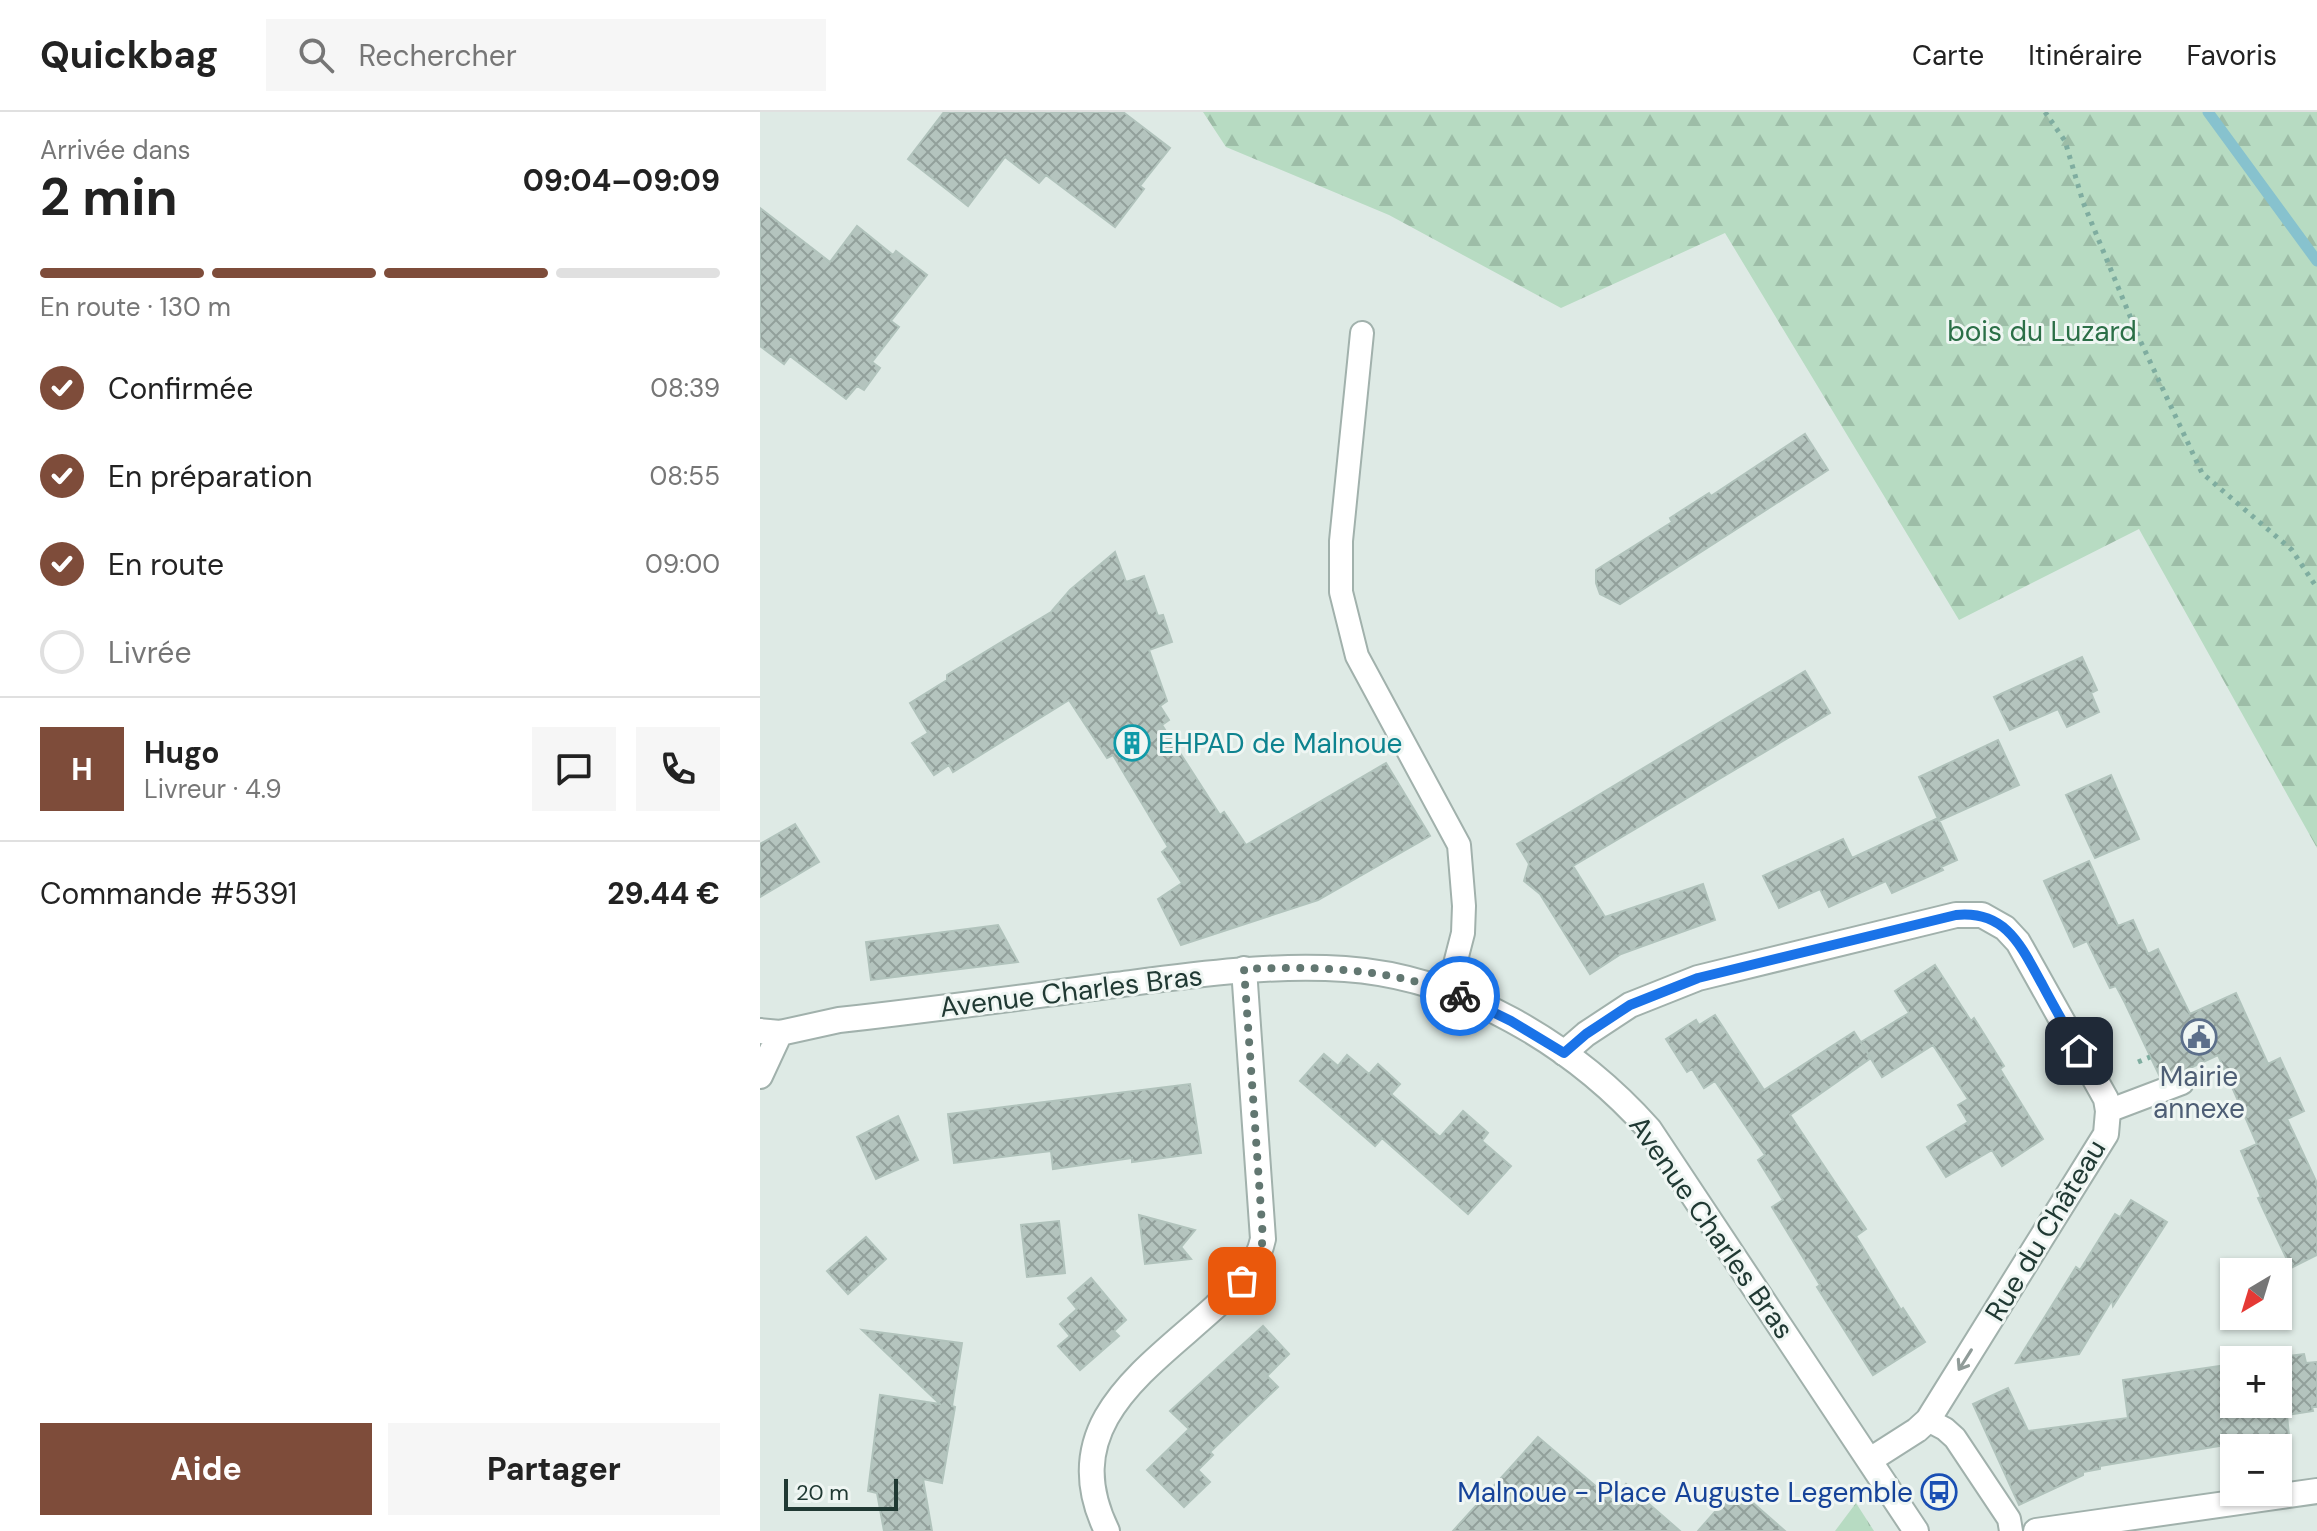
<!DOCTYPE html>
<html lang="fr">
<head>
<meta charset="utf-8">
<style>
	body { margin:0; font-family:"DM Sans",sans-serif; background:#f6f6f6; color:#222; height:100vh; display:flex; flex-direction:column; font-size:30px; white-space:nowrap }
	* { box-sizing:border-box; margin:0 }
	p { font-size:26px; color:#767676 }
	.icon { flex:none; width:44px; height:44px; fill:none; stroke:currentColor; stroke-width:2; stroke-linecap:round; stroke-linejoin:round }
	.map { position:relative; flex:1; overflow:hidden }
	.drawer { display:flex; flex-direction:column; background:#fff; width:760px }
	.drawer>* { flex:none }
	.needle { width:52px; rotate:218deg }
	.controls { position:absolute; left:1460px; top:1146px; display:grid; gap:16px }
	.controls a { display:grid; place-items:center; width:72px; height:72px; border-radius:0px; background:#fff; box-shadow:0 2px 6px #0004; font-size:40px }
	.scale { position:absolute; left:24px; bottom:20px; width:114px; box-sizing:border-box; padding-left:8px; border:4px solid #203933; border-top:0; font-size:22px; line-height:28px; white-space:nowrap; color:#203933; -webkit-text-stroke:6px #eff6f3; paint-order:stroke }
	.pin { position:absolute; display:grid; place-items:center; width:68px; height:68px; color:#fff; margin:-34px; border-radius:16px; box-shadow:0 4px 12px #0006 }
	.courier { position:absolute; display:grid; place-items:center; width:80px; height:80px; margin:-40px; border:6px solid #1a73e8; border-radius:50%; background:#fff; color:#222; box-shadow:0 2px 10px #0007 }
	.summary em { font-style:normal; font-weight:700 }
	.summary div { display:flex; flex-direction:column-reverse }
	.summary { display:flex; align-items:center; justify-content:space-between; height:136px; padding:0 40px }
	h1 { font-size:52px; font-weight:700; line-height:60px }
	.bar { display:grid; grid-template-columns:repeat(4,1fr); gap:12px 8px; align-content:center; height:96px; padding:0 40px }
	.bar i { height:10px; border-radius:6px; background:#e0e0e0 }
	.bar .active { background:#7e4c3a }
	.bar p { grid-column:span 4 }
	.line { display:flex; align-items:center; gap:20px; padding:0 40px; border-top:2px solid #e0e0e0 }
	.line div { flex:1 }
	.round { display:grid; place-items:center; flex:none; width:84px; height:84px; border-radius:0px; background:#f6f6f6 }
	ol { padding:0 40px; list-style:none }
	li { display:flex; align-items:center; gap:24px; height:88px }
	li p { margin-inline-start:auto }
	li .icon { padding:8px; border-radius:50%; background:#7e4c3a; color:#fff; stroke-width:4 }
	li:last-child { color:#767676 }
	li i { width:44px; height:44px; border:4px solid #e0e0e0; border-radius:50% }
	.primary-button { display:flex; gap:16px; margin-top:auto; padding:16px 40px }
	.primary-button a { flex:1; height:92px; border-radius:0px; background:#7e4c3a; color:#fff; font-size:32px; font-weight:700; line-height:92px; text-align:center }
	.primary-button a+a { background:#f6f6f6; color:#222 }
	header { display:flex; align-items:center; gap:48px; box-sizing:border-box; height:112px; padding:0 40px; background:#fff; border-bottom:2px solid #e0e0e0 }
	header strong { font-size:38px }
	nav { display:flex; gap:44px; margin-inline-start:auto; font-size:28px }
	.search { width:560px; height:72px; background:#f6f6f6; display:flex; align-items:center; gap:20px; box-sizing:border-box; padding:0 28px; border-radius:0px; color:#767676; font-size:30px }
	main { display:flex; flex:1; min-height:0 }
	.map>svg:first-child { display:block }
	.forest { fill:url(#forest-firs) }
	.park { fill:url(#park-tufts) }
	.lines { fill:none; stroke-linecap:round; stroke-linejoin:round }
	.stream { stroke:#87c2ce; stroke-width:11 }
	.building { fill:url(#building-cross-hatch); stroke:#b1c3bc; stroke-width:2 }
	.service-casing { stroke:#a1b1ac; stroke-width:26 }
	.minor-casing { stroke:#a1b1ac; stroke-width:28 }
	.tertiary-casing { stroke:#a1b1ac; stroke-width:28 }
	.path { stroke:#7fada0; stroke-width:5; stroke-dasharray:4 6; stroke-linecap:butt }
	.service { stroke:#fff; stroke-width:22 }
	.minor { stroke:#fff; stroke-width:24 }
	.tertiary { stroke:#fff; stroke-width:24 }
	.oneway { stroke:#909c99 }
	.done { stroke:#627771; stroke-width:8; stroke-dasharray:0 14.4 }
	.route { stroke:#1a73e8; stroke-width:10 }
	.labels { text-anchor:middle; stroke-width:6; stroke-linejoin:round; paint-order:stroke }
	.park-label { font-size:28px; fill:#2b6f47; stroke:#eff6f3 }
	.culture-label { font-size:28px; fill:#0d838f; stroke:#eff6f3; text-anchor:start }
	.street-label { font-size:28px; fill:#203933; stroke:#eff6f3 }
	.service-label { font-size:28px; fill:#4e5e75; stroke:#eff6f3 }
	.transit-label { font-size:28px; fill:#164399; stroke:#eff6f3; text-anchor:end }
</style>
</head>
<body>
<header>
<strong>Quickbag</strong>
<div class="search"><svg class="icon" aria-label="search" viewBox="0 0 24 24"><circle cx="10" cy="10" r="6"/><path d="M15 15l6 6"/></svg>Rechercher</div>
<nav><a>Carte</a><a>Itinéraire</a><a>Favoris</a></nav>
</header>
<main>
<section class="drawer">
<div class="summary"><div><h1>2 min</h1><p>Arrivée dans</p></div><em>09:04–09:09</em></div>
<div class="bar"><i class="active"></i><i class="active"></i><i class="active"></i><i></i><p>En route · 130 m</p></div>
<ol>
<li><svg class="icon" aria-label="check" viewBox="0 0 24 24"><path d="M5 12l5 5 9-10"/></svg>Confirmée<p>08:39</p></li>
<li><svg class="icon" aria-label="check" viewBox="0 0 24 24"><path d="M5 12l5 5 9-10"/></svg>En préparation<p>08:55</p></li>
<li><svg class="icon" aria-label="check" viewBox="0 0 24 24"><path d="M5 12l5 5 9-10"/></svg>En route<p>09:00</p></li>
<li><i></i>Livrée</li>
</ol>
<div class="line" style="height:144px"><b class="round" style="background:#7e4c3a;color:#fff">H</b><div><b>Hugo</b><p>Livreur · 4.9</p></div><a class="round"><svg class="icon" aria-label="chat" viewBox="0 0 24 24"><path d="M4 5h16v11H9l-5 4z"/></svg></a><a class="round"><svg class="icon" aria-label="phone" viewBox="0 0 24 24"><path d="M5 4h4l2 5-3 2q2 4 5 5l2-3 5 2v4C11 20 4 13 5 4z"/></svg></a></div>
<div class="line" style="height:104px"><div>Commande #5391</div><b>29.44 €</b></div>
<div class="primary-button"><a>Aide</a><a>Partager</a></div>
</section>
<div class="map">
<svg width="1557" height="1419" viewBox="0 0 1557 1419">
	<defs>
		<pattern id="forest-firs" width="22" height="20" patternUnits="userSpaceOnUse" patternTransform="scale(2)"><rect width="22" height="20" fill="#b7dbc2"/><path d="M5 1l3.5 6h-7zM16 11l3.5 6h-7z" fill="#9dbda7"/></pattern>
		<pattern id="park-tufts" width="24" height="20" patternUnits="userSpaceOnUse" patternTransform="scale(2)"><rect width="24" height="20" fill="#b7dbc2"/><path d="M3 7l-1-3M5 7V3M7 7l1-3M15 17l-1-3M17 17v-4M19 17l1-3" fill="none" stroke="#9dbda7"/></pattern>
		<pattern id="building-cross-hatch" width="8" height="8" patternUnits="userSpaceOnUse" patternTransform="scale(2)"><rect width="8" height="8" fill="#b4c4be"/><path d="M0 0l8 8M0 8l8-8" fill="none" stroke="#92a09b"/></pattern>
	</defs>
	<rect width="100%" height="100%" fill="#deeae5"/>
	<path class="forest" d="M443,0H1557V736L1379,417L1199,508L965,121L801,196L629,103L466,35Z"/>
	<path class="park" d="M1096,1391L1114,1419H1075Z"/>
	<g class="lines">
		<path class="stream" d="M1448,0L1557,149"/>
	</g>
	<path class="building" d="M184,0H363L410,36L380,74L384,77L355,115L286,63L279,71L245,45L208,94L148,47Z
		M0,96L70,150L97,114L133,143L136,139L167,163L131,209L139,215L112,250L120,256L104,278L97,274L86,287L30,244L24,252L0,234Z
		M1045,322L1068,358L860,492L840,482L836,471V458L912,410L910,406L949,381L951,384Z
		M355,440L366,470L384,464L398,504L403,503L412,530L389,538L407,589L400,594L409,608L402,613L460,703L464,700L486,733L626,651L670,724L558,788L421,833L398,787L422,771L402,740L408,735L353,643L347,646L309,588L193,660L189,653L174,663L152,631L168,621L150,591L187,568V563L291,500L310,478Z
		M1322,545L1337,578L1331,581L1339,600L1307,615L1298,597L1250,618L1234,585Z
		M1045,559L1070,601L813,754L845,805L943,772L955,808L861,842L830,862L780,782L764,769L769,752L757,732Z
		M1238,628L1259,673L1179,709L1159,665Z
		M1351,663L1379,727L1335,746L1306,683Z
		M1178,706L1197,748L1181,755L1183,758L1132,781L1126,769L1069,795L1060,777L1019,796L1003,764L1083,727L1092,746Z
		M35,712L59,750L0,785V732Z
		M1329,749L1358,814L1373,808L1388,842L1398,837L1430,902L1476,881L1508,952L1520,946L1544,999L1527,1007L1557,1071V1143L1531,1156L1498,1086L1501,1085L1481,1039L1497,1032L1458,943L1426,958H1417L1400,965L1365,891L1356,874L1350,876L1327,829L1314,835L1284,769Z
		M238,813L258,850L111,868L106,830Z
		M1175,853L1211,909L1214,906L1244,954L1240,957L1283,1027L1242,1054L1232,1038L1186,1065L1167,1035L1208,1010L1198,993L1208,987L1173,933L1122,965L1101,930L1149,901L1135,879Z
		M955,903L1004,978L1094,920L1111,946L1030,1003L1106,1117L1096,1124L1141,1198L1143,1196L1165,1230L1113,1263L1057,1175L1060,1173L1012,1095L1023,1088L998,1048L1005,1043L955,969L944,976L932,957L927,960L906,927L936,908L939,913Z
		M564,942L578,954L587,943L609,962L618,952L640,972L631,982L680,1025L703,999L728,1021L722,1029L751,1054L708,1102L622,1026L615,1034L540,969Z
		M430,972L441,1041L372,1050V1046L293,1057L291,1039L194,1051L188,1002Z
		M138,1004L158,1048L116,1067L97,1025Z
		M1371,1088L1407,1110L1353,1194L1352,1188L1319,1242L1256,1251L1316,1155L1320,1158L1355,1102L1360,1105Z
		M379,1103L435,1118L421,1135L431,1147L385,1152Z
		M299,1109L305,1161L267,1165L261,1113Z
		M106,1125L126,1147L88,1182L67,1159Z
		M331,1166L366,1208L354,1219L359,1224L320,1258L298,1234L310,1224L300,1212L317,1197L308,1186Z
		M503,1214L529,1242L507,1264L518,1275L450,1340L453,1343L438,1358L450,1370L424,1395L387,1358L429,1317L410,1299Z
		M102,1218L202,1231L192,1294L195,1295L182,1371L163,1367L172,1419H124L117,1381L108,1379L120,1283L180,1292Z
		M1544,1242L1546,1251L1557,1250V1295H1552L1553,1299L1527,1303L1530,1334L1465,1336V1333L1340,1354V1357L1323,1360V1363L1259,1393L1213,1292L1248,1276L1268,1319L1368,1306L1363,1268L1474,1252V1292H1518V1248H1498Z
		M778,1325L852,1388L866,1372L920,1419H693Z
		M976,1376L1025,1419H938Z"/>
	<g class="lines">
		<defs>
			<path id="service" d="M602,221L581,429V480L597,544L699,733L704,794L703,821L688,879
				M1348,999L1422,971
				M1168,1308L1185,1317L1195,1326L1249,1407L1251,1419"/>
			<path id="minor" d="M804,941L826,922L870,893L938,866L1196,803H1222L1245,816L1258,830L1346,987L1348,999L1346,1022L1168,1308L1157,1318L1110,1348
				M347,1419C295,1313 386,1258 455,1195C476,1175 497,1156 503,1127L484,857
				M1276,1419L1557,1379"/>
			<path id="tertiary" d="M0,919L20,921L79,908C171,898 263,885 355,873C432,863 508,852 585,857C701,865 813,932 889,1017L1156,1419
				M0,964L20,921"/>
		</defs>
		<use href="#service" class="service-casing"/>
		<use href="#minor" class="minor-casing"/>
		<use href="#tertiary" class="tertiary-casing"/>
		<path class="path" d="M1285,0L1305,29L1323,90L1379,226L1442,361L1532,438L1557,476
			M1378,950L1390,945"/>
		<use href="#service" class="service"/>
		<use href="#minor" class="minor"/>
		<use href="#tertiary" class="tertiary"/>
	</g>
	<defs><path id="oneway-shaft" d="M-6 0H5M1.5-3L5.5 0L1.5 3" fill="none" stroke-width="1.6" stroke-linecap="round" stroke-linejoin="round" transform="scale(2)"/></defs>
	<use class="oneway" href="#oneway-shaft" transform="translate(1205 1248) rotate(122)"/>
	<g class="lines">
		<path class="done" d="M482,1169L500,1140L503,1127L484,857C557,854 631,856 700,884"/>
		<path class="route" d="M700,884L751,909L804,941L826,922L870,893L938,866L1196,803C1246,798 1261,834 1282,872C1294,895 1307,917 1319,939"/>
	</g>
	<defs>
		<symbol id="building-ring" viewBox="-11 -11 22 22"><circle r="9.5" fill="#eff6f3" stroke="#0f9aa8" stroke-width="1.5"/><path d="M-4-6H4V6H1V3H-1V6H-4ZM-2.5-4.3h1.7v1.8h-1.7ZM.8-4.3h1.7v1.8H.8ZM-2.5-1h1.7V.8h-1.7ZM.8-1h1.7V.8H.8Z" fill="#0f9aa8"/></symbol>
		<symbol id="civic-ring" viewBox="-11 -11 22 22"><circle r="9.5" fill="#eff6f3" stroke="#5c6f8a" stroke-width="1.5"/><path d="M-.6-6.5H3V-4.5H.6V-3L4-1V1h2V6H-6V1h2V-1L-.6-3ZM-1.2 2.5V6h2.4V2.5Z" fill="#5c6f8a"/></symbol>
		<symbol id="bus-ring" viewBox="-11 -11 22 22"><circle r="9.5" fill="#eff6f3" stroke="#1a4fb4" stroke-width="1.5"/><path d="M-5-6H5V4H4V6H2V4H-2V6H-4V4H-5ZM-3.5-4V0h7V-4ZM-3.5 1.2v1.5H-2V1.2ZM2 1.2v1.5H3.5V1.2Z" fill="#1a4fb4"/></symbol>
	</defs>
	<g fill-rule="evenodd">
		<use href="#building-ring" x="352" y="611" width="40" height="40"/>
		<use href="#civic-ring" x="1419" y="905" width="40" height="40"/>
		<use href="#bus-ring" x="1159" y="1360" width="40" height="40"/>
	</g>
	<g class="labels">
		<g class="park-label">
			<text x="1282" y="229">bois du Luzard</text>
		</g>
		<g class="culture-label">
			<text x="398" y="641">EHPAD de Malnoue</text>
		</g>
		<g class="street-label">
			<text transform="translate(311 879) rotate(-7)" y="10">Avenue Charles Bras</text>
			<text transform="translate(952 1115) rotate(55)" y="10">Avenue Charles Bras</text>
			<text transform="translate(1285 1118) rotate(-59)" y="10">Rue du Château</text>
		</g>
		<g class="service-label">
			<text x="1439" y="974">Mairie<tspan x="1439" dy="32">annexe</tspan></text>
		</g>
		<g class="transit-label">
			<text x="1153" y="1390">Malnoue - Place Auguste Legemble</text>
		</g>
	</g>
</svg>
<div class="controls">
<a><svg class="needle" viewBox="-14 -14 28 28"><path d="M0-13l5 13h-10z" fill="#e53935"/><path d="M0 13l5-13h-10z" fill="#767676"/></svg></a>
<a>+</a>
<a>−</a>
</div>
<div class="scale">20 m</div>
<div class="pin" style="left:482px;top:1169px;background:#ea580c"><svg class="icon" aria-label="bag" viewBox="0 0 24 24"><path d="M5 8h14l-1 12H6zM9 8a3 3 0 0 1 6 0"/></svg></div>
<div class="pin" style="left:1319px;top:939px;background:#1f2937"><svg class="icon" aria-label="home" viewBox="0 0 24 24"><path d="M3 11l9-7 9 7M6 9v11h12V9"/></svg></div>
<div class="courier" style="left:700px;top:884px"><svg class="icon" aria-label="bike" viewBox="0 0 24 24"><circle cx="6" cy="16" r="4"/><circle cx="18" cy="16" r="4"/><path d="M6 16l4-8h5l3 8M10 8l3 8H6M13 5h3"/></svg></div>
</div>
</main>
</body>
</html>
